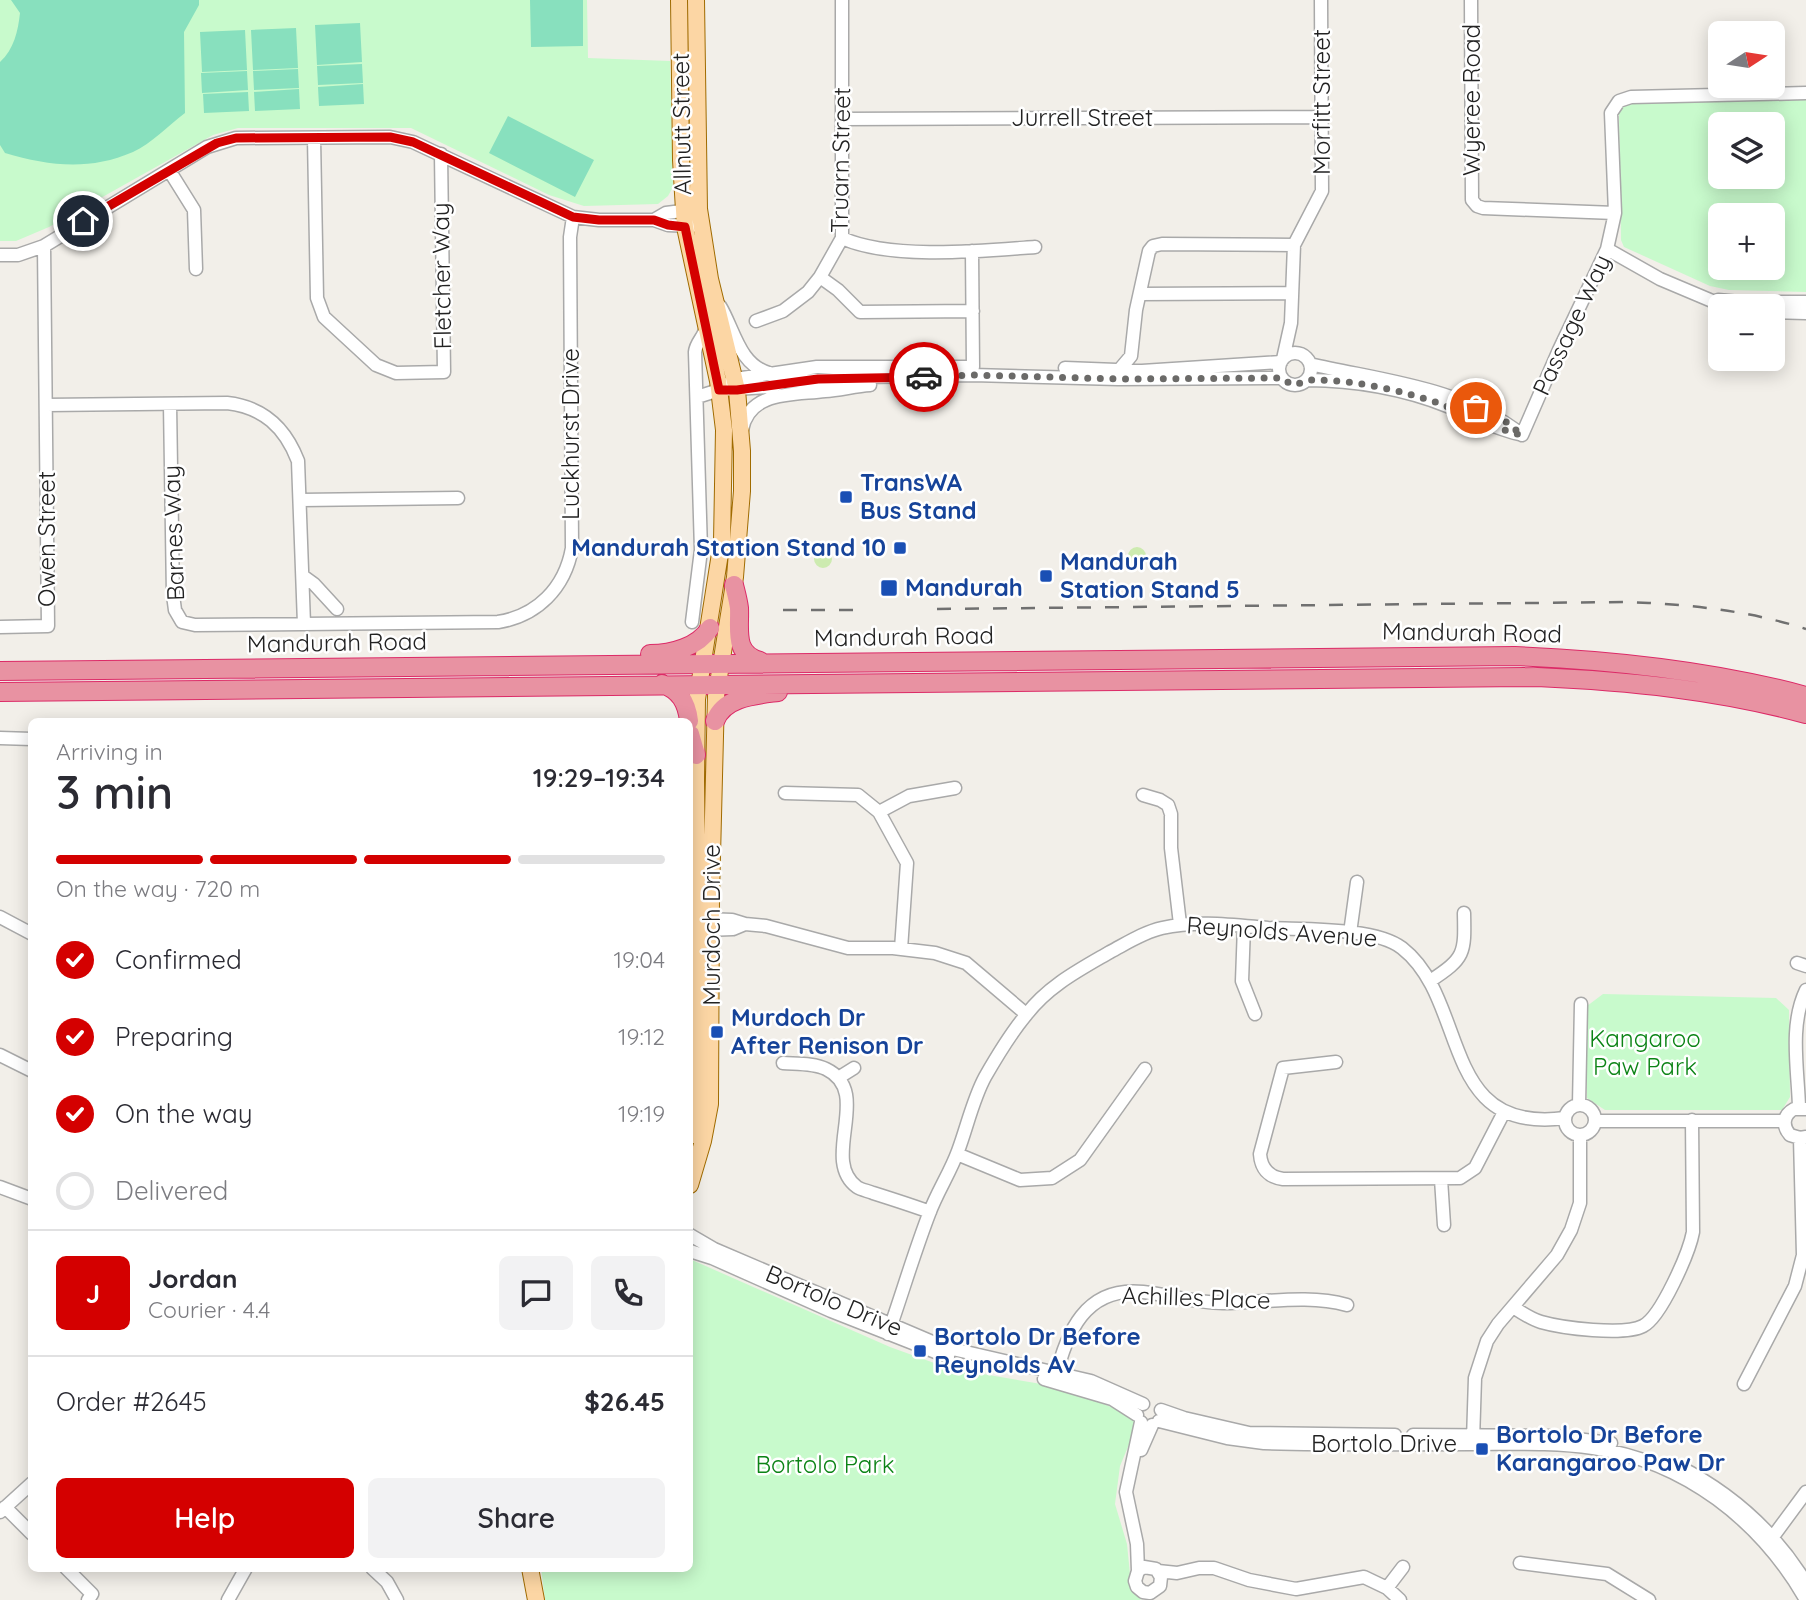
<!DOCTYPE html>
<html lang="en">
<head>
<meta charset="utf-8">
<style>
	body { margin:0; font-family:Quicksand,sans-serif; background:#f2f2f3; color:#2b2b33; height:100vh; display:flex; flex-direction:column; font-size:26px; white-space:nowrap }
	* { box-sizing:border-box; margin:0 }
	p { font-size:23px; color:#7c7c81 }
	.icon { flex:none; width:38px; height:38px; fill:none; stroke:currentColor; stroke-width:2; stroke-linecap:round; stroke-linejoin:round }
	.map { position:relative; flex:1; overflow:hidden }
	.details { position:absolute; left:28px; top:718px; width:665px; height:854px; display:flex; flex-direction:column; background:#fff; border-radius:10px; box-shadow:0 4px 18px #0003 }
	.details>* { flex:none }
	.needle { width:46px; rotate:78deg }
	.fabs { position:absolute; left:1708px; top:21px; display:grid; gap:14px }
	.fabs a { display:grid; place-items:center; width:77px; height:77px; border-radius:10px; background:#fff; box-shadow:0 4px 18px #0003; font-size:35px }
	.pin { position:absolute; display:grid; place-items:center; width:60px; height:60px; color:#fff; margin:-30px; border:4px solid #fff; border-radius:50%; box-shadow:0 2px 7px #0007 }
	.courier { position:absolute; display:grid; place-items:center; width:70px; height:70px; margin:-35px; border:5px solid #d40000; border-radius:50%; background:#fff; color:#222; box-shadow:0 2px 9px #0007 }
	.summary em { font-style:normal; font-weight:600 }
	.summary div { display:flex; flex-direction:column-reverse }
	.summary { display:flex; align-items:center; justify-content:space-between; height:119px; padding:0 28px }
	h1 { font-size:46px; font-weight:600; line-height:52px }
	.bar { display:grid; grid-template-columns:repeat(4,1fr); gap:10px 7px; align-content:center; height:84px; padding:0 28px }
	.bar i { height:9px; border-radius:5px; background:#e1e1e2 }
	.bar .active { background:#d40000 }
	.bar p { grid-column:span 4 }
	.line { display:flex; align-items:center; gap:18px; padding:0 28px; border-top:2px solid #e1e1e2 }
	.line div { flex:1 }
	.round { display:grid; place-items:center; flex:none; width:74px; height:74px; border-radius:10px; background:#f2f2f3 }
	ol { padding:0 28px; list-style:none }
	li { display:flex; align-items:center; gap:21px; height:77px }
	li p { margin-inline-start:auto }
	li .icon { padding:7px; border-radius:50%; background:#d40000; color:#fff; stroke-width:4 }
	li:last-child { color:#7c7c81 }
	li i { width:38px; height:38px; border:4px solid #e1e1e2; border-radius:50% }
	.action { display:flex; gap:14px; margin-top:auto; padding:14px 28px }
	.action a { flex:1; height:80px; border-radius:10px; background:#d40000; color:#fff; font-size:28px; font-weight:600; line-height:80px; text-align:center }
	.action a+a { background:#f2f2f3; color:#2b2b33 }
	.map>svg:first-child { display:block }
	.grass { fill:#cdebb0 }
	.park { fill:#c8facc; fill-rule:evenodd }
	.pitch { fill:#88e0be }
	.lines { fill:none; stroke-linecap:round; stroke-linejoin:round }
	.minor-casing { stroke:#a9a9a9; stroke-width:15 }
	.major-casing { stroke:#a06b00; stroke-width:18 }
	.highway-casing { stroke:#dc2a67; stroke-width:20 }
	.minor { stroke:#fff; stroke-width:12 }
	.major { stroke:#fcd6a4; stroke-width:16 }
	.highway { stroke:#e892a2; stroke-width:18 }
	.rail { stroke:#707070; stroke-width:2.5; stroke-dasharray:14 14; stroke-linecap:butt }
	.done { stroke:#6b6a68; stroke-width:7; stroke-dasharray:0 12.6 }
	.route { stroke:#d40000; stroke-width:9 }
	.transit-dot { fill:#1a4fb4; stroke:#fff; stroke-width:2.5 }
	.labels { text-anchor:middle; stroke-width:5; stroke-linejoin:round; paint-order:stroke }
	.street-label { font-size:24px; fill:#222; stroke:#fff }
	.transit-label { font-size:24px; font-weight:bold; fill:#164399; stroke:#fff; text-anchor:start }
	.park-label { font-size:24px; fill:#0c8416; stroke:#fff }
</style>
</head>
<body>
<div class="map">
<svg width="1806" height="1600" viewBox="0 0 1806 1600">
	<rect width="100%" height="100%" fill="#f2efe9"/>
	<path class="grass" d="M1128 556a9 9 0 1 1 18 0a9 9 0 1 1-18 0Z
		M814 559a9 9 0 1 1 18 0a9 9 0 1 1-18 0Z"/>
	<path class="park" d="M0,0H587L588,58L670,61L673,187L668,196L658,204L584,206L549,195L411,128H238L213,135L49,227L16,241H0Z
		M1806,98V292L1729,290L1710,286L1624,247L1621,240L1619,113L1623,105L1632,102ZM1720,124H1773V177H1720ZM1720,215H1773V268H1720Z
		M1603,994L1776,998L1789,1010L1790,1097L1782,1110H1605L1587,1098V1006Z
		M692,1260L890,1347L948,1368L1059,1387L1140,1418L1120,1466L1115,1504L1127,1544L1131,1584L1141,1600H545L541,1568H690V1261Z"/>
	<path class="pitch" d="M11,0H199V5L184,32L185,113C169,125 151,144 133,152C89,171 49,166 5,153L0,145V62C14,49 18,31 20,13Z
		M530,0H583V46L531,47Z
		M360,23L362,62L317,65L315,25Z
		M296,28L298,68L253,70L251,30Z
		M245,30L247,70L202,72L200,32Z
		M362,64L363,83L318,85L317,66Z
		M298,69L299,88L254,90L253,71Z
		M247,71L248,90L202,93L201,73Z
		M363,84L364,104L319,106L318,87Z
		M299,89L300,109L255,111L254,92Z
		M248,92L249,111L204,113L203,94Z
		M508,116L594,160L575,197L489,153Z"/>
	<g class="lines">
		<defs>
			<path id="minor" d="M1471,0L1472,200L1477,206L1483,208L1615,213
				M843,119L1322,117
				M314,138L317,298L324,317L376,365L396,373L444,372L441,154
				M169,170L194,210L196,269
				M654,220L666,213L690,210
				M842,238C890,260 982,251 1035,247
				M1607,249L1660,279L1724,306
				M972,251L973,367
				M0,255H18L44,246L207,147L236,138L390,137L413,142L573,217L599,220H654L668,225L692,226
				M820,277L838,290L860,312L973,311
				M1140,294L1291,293
				M1718,300L1739,302H1806
				M720,306C734,329 739,365 769,373
				M1773,312L1806,313
				M756,321L783,311L808,292L820,277L842,238V0
				M1279 369a16 16 0 1 1 32 0a16 16 0 1 1-32 0Z
				M1283,359L1291,323L1294,245L1322,191L1321,0
				M1310,364C1383,381 1462,387 1522,435
				M1065,368L1142,371L1281,362
				M1120,369L1131,356L1136,310L1149,251L1153,246L1162,244L1294,245
				M1308,380C1354,380 1405,389 1447,406C1471,416 1493,428 1519,434
				M728,384L735,379L817,367H973
				M697,397L719,390L768,387L784,382L867,377L973,375L1118,379L1282,378
				M170,404L173,595L175,610L182,622L195,625L498,622C537,616 565,588 572,548L570,237L573,217
				M46,405L227,403C263,407 285,427 298,461L304,624
				M742,430C749,390 795,395 825,391C840,390 855,386 870,385
				M1522,435L1559,350L1607,249L1615,213L1611,113L1619,101L1631,97L1806,93
				M301,500L458,498
				M303,576L314,584L337,609
				M692,622L701,550L695,352C696,341 706,336 706,325
				M0,627L48,626L44,246
				M0,738L32,739
				M785,793L858,795L879,812L907,863L901,949
				M1143,795L1160,800L1168,805L1171,814V848L1180,924
				M879,812L909,796L955,788
				M0,917L32,934
				M704,919L732,920L745,924L766,926L848,948H893L935,953L966,963L1026,1014
				M1244,926L1242,981L1255,1014
				M705,930L733,929L745,924
				M1350,933L1357,882
				M1797,963L1806,966
				M1430,981C1465,958 1465,954 1464,913
				M0,1055L32,1071
				M1336,1062L1283,1068L1260,1154C1261,1168 1268,1177 1283,1179L1460,1178L1475,1168L1504,1112
				M783,1063C796,1064 814,1063 826,1069C874,1092 819,1159 857,1187C861,1190 869,1191 873,1193C892,1199 911,1205 930,1212
				M838,1078L854,1068
				M1565 1120a15 15 0 1 1 30 0a15 15 0 1 1-30 0Z
				M1579,1105L1581,1004
				M1799,1107C1798,1070 1789,1025 1806,990
				M1806,1109H1794C1783,1115 1782,1126 1790,1135L1800,1138L1806,1137
				M1596,1121H1784
				M957,1154L1020,1180L1052,1178L1080,1160L1145,1069
				M1441,1179L1444,1225
				M0,1187L32,1199
				M690,1235L714,1249L944,1347L1091,1381L1143,1404
				M690,1251L712,1258L831,1311L948,1357
				M1513,1307C1522,1313 1531,1319 1541,1322C1562,1328 1624,1336 1643,1326C1661,1317 1689,1253 1693,1232L1692,1120
				M888,1334C902,1294 914,1253 929,1214C937,1192 950,1173 958,1151C967,1127 973,1099 985,1077C997,1056 1011,1033 1026,1015C1048,986 1079,970 1110,952C1127,943 1144,932 1162,928C1197,920 1233,925 1268,928C1303,930 1375,927 1402,948C1470,1001 1438,1135 1565,1118
				M1044,1379L1112,1399L1137,1415
				M1055,1380C1066,1333 1085,1286 1143,1292C1170,1295 1196,1303 1223,1303C1264,1303 1307,1294 1347,1305
				M1744,1384L1795,1286L1803,1255L1800,1138
				M1161,1410L1184,1418L1249,1433L1395,1435
				M1159,1421L1227,1438L1264,1443C1333,1445 1402,1444 1471,1444C1512,1444 1553,1442 1593,1448C1685,1461 1761,1521 1806,1600
				M1413,1435L1550,1436L1611,1443
				M1473,1440L1475,1378L1487,1341L1498,1324L1557,1255L1571,1230L1580,1203V1136
				M1141,1450L1152,1425
				M1678,1466C1731,1493 1775,1532 1806,1583
				M5,1507L32,1534
				M0,1512L32,1483
				M1769,1542L1806,1492
				M1520,1563L1607,1574L1649,1600
				M66,1568L92,1594L88,1600
				M372,1568L387,1582L397,1600
				M1138,1571L1144,1567L1156,1569L1161,1577L1160,1586L1150,1593L1143,1592L1137,1587L1135,1581L1138,1571L1137,1544L1126,1492L1141,1422
				M1158,1571L1177,1573L1199,1568H1214L1249,1580L1296,1589L1364,1577L1387,1588L1400,1600
				M1387,1588L1403,1567
				M228,1600L246,1568"/>
			<path id="major" d="M679,0L681,160L685,227L718,381L724,430L722,541L697,699L696,780L699,1076L698,1104L694,1135
				M690,1185L703,1141L710,1104L711,897L716,696L735,577L742,491V451L737,390L710,279L699,209L696,0
				M530,1568L536,1600"/>
			<path id="highway" d="M734,585C736,593 738,600 739,608C740,629 733,654 760,661
				M650,654C672,654 698,647 710,628
				M0,671L1515,656C1613,660 1711,670 1806,696
				M662,684C680,690 687,703 689,721
				M0,692L1537,677C1628,681 1718,690 1806,714
				M715,721C724,697 755,695 778,692
				M690,734L696,755"/>
		</defs>
		<use href="#minor" class="minor-casing"/>
		<use href="#major" class="major-casing"/>
		<use href="#highway" class="highway-casing"/>
		<use href="#minor" class="minor"/>
		<use href="#major" class="major"/>
		<use href="#highway" class="highway"/>
		<path class="rail" d="M937,609L1625,602C1686,604 1747,610 1806,629
			M783,610H865"/>
	</g>
	<g class="lines">
		<path class="done" d="M924,377L973,375L1118,379L1282,378L1292,385C1300,384 1306,380 1313,380C1355,380 1407,391 1446,406C1472,416 1495,429 1522,435L1505,421L1476,408"/>
		<path class="route" d="M83,221L217,143L236,138L390,137L413,142L573,217L599,220H654L668,225L685,227L719,390H737L818,379L924,377"/>
	</g>
	<g class="transit-dot">
		<rect x="839" y="490" width="14" height="14" rx="3.5"/>
		<rect x="893" y="541" width="14" height="14" rx="3.5"/>
		<rect x="1039" y="569" width="14" height="14" rx="3.5"/>
		<rect x="880" y="579" width="18" height="18" rx="3.5"/>
		<rect x="710" y="1025" width="14" height="14" rx="3.5"/>
		<rect x="913" y="1344" width="14" height="14" rx="3.5"/>
		<rect x="1475" y="1442" width="14" height="14" rx="3.5"/>
	</g>
	<g class="labels">
		<g class="street-label">
			<text transform="translate(1472 100) rotate(-90)" y="8">Wyeree Road</text>
			<text transform="translate(1322 102) rotate(-90)" y="8">Morfitt Street</text>
			<text x="1082" y="126">Jurrell Street</text>
			<text transform="translate(682 124) rotate(-91)" y="8">Allnutt Street</text>
			<text transform="translate(841 160) rotate(-89)" y="8">Truarn Street</text>
			<text transform="translate(442 276) rotate(-91)" y="8">Fletcher Way</text>
			<text transform="translate(1572 325) rotate(-65)" y="8">Passage Way</text>
			<text transform="translate(571 434) rotate(-90)" y="8">Luckhurst Drive</text>
			<text transform="translate(174 533) rotate(-92)" y="8">Barnes Way</text>
			<text transform="translate(47 539) rotate(-90)" y="8">Owen Street</text>
			<text transform="translate(1472 633) rotate(1)" y="8">Mandurah Road</text>
			<text transform="translate(904 637) rotate(-1)" y="8">Mandurah Road</text>
			<text transform="translate(337 643) rotate(-1)" y="8">Mandurah Road</text>
			<text transform="translate(712 925) rotate(-90)" y="8">Murdoch Drive</text>
			<text transform="translate(1282 932) rotate(4)" y="8">Reynolds Avenue</text>
			<text transform="translate(1196 1298) rotate(2)" y="8">Achilles Place</text>
			<text transform="translate(834 1301) rotate(23)" y="8">Bortolo Drive</text>
			<text x="1384" y="1452">Bortolo Drive</text>
		</g>
		<g class="transit-label">
			<text x="860" y="491">TransWA<tspan x="860" dy="28">Bus Stand</tspan></text>
			<text x="886" y="556" text-anchor="end">Mandurah Station Stand 10</text>
			<text x="1060" y="570">Mandurah<tspan x="1060" dy="28">Station Stand 5</tspan></text>
			<text x="905" y="596">Mandurah</text>
			<text x="731" y="1026">Murdoch Dr<tspan x="731" dy="28">After Renison Dr</tspan></text>
			<text x="934" y="1345">Bortolo Dr Before<tspan x="934" dy="28">Reynolds Av</tspan></text>
			<text x="1496" y="1443">Bortolo Dr Before<tspan x="1496" dy="28">Karangaroo Paw Dr</tspan></text>
		</g>
		<g class="park-label">
			<text x="1645" y="1047">Kangaroo<tspan x="1645" dy="28">Paw Park</tspan></text>
			<text x="825" y="1473">Bortolo Park</text>
		</g>
	</g>
</svg>
<div class="fabs">
<a><svg class="needle" viewBox="-14 -14 28 28"><path d="M0-13l5 13h-10z" fill="#e53935"/><path d="M0 13l5-13h-10z" fill="#7c7c81"/></svg></a>
<a><svg class="icon" aria-label="layers" viewBox="0 0 24 24"><path d="M12 4l9 5-9 5-9-5zM3 14l9 5 9-5"/></svg></a>
<a>+</a>
<a>−</a>
</div>
<div class="pin" style="left:1476px;top:408px;background:#ea580c"><svg class="icon" aria-label="bag" viewBox="0 0 24 24"><path d="M5 8h14l-1 12H6zM9 8a3 3 0 0 1 6 0"/></svg></div>
<div class="pin" style="left:83px;top:221px;background:#1f2937"><svg class="icon" aria-label="home" viewBox="0 0 24 24"><path d="M3 11l9-7 9 7M6 9v11h12V9"/></svg></div>
<div class="courier" style="left:924px;top:377px"><svg class="icon" aria-label="car" viewBox="0 0 24 24"><path d="M5 17H2v-5l4-1 3-4h7l3 4 3 1v5h-3M9 17h6M6 11h13"/><circle cx="7" cy="17" r="2"/><circle cx="17" cy="17" r="2"/></svg></div>
<section class="details">
<div class="summary"><div><h1>3 min</h1><p>Arriving in</p></div><em>19:29–19:34</em></div>
<div class="bar"><i class="active"></i><i class="active"></i><i class="active"></i><i></i><p>On the way · 720 m</p></div>
<ol>
<li><svg class="icon" aria-label="check" viewBox="0 0 24 24"><path d="M5 12l5 5 9-10"/></svg>Confirmed<p>19:04</p></li>
<li><svg class="icon" aria-label="check" viewBox="0 0 24 24"><path d="M5 12l5 5 9-10"/></svg>Preparing<p>19:12</p></li>
<li><svg class="icon" aria-label="check" viewBox="0 0 24 24"><path d="M5 12l5 5 9-10"/></svg>On the way<p>19:19</p></li>
<li><i></i>Delivered</li>
</ol>
<div class="line" style="height:126px"><b class="round" style="background:#d40000;color:#fff">J</b><div><b>Jordan</b><p>Courier · 4.4</p></div><a class="round"><svg class="icon" aria-label="chat" viewBox="0 0 24 24"><path d="M4 5h16v11H9l-5 4z"/></svg></a><a class="round"><svg class="icon" aria-label="phone" viewBox="0 0 24 24"><path d="M5 4h4l2 5-3 2q2 4 5 5l2-3 5 2v4C11 20 4 13 5 4z"/></svg></a></div>
<div class="line" style="height:91px"><div>Order #2645</div><b>$26.45</b></div>
<div class="action"><a>Help</a><a>Share</a></div>
</section>
</div>
</body>
</html>
